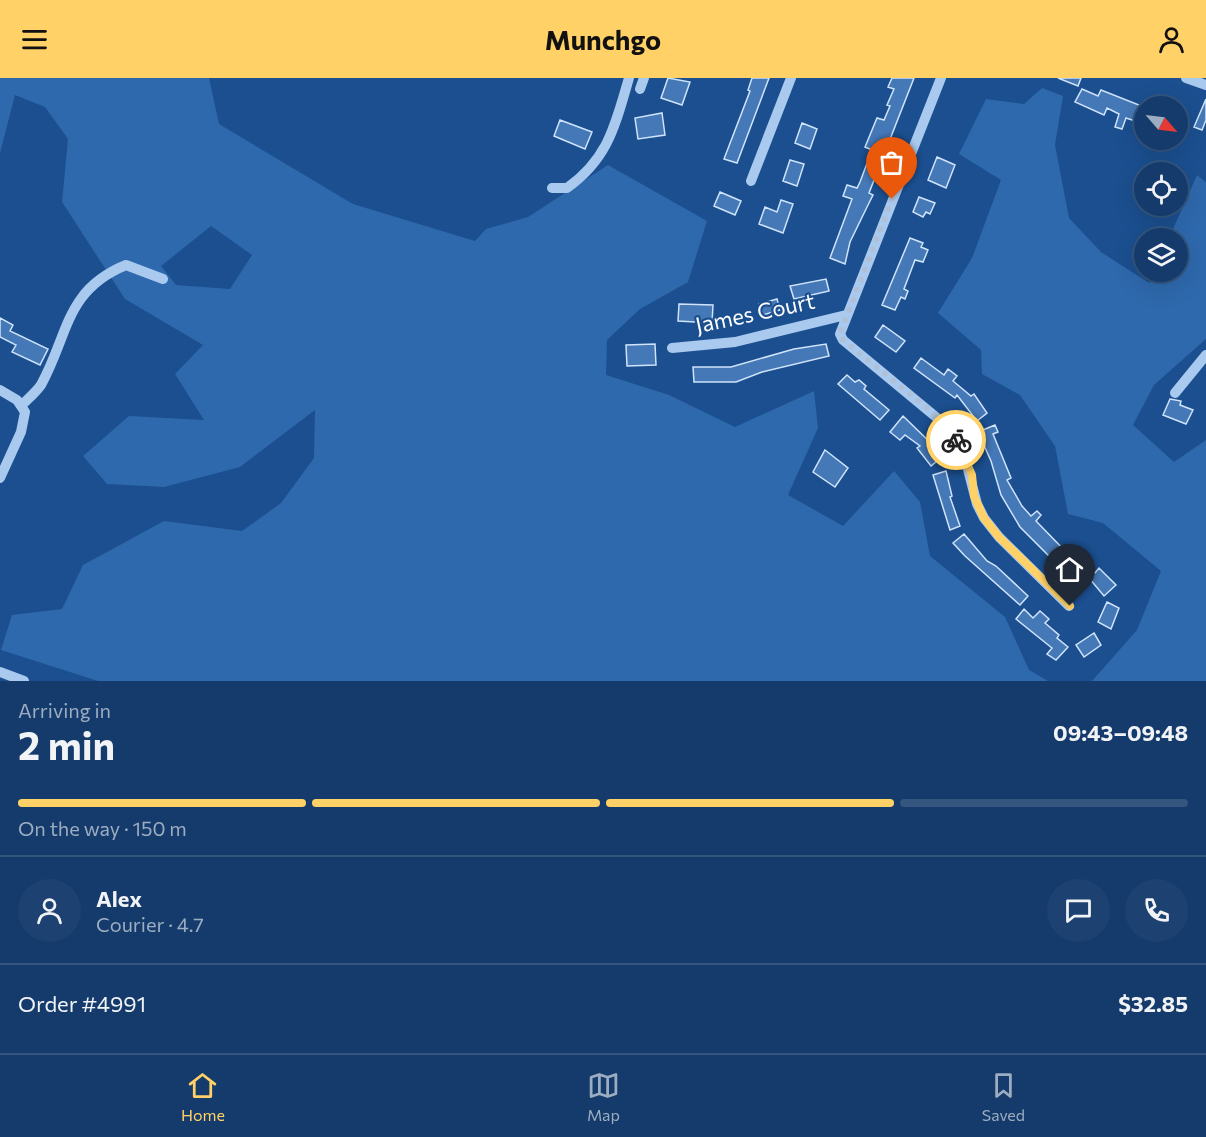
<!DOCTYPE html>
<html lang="en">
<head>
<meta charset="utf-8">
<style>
	body { margin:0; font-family:Commissioner,sans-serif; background:#1d4271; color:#f1f3f6; height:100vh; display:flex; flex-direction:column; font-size:22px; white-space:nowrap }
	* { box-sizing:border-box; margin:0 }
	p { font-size:20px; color:#9dadc1 }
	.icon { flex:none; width:33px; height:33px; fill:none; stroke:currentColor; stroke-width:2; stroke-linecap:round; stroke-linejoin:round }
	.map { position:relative; height:603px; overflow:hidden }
	.drawer { display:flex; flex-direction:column; background:#143b6b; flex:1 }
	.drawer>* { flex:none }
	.needle { width:39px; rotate:118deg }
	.fabs { position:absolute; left:1134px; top:18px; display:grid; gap:12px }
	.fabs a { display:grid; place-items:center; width:54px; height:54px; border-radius:50%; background:#143b6b; box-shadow:0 6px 24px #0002,0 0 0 2px #33557e; font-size:30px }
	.pin { position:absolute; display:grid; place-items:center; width:51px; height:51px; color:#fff; margin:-62px -26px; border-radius:50% 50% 50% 0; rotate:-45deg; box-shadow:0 0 6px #0007 }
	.pin .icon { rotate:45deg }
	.courier { position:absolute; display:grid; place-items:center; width:60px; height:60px; margin:-30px; border:4px solid #ffd166; border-radius:50%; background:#fff; color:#222; box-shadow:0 2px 8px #0007 }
	.summary em { font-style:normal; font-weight:700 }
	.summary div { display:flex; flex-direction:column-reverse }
	.summary { display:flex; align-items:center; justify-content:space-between; height:102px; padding:0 18px }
	h1 { font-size:39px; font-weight:700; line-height:45px }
	.bar { display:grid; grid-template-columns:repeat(4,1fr); gap:9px 6px; align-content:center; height:72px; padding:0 18px }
	.bar i { height:8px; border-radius:4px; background:#33557e }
	.bar .selected { background:#ffd166 }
	.bar p { grid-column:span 4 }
	.line { display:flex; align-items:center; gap:15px; padding:0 18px; border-top:2px solid #33557e }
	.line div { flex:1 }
	.round { display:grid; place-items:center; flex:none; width:63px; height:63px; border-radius:32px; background:#1d4271 }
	header { display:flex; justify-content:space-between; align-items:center; height:78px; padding:0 18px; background:#ffd166; color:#111; font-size:27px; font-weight:700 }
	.dock { display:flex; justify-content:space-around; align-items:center; height:84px; border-top:2px solid #33557e; background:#143b6b; font-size:16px; color:#9dadc1 }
	.dock a { display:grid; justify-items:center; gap:3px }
	.dock .selected { color:#ffd166 }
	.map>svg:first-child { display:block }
	.green { fill:#2e69ad; fill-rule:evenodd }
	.building { fill:#4478b7; stroke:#cfe3fa; stroke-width:1.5 }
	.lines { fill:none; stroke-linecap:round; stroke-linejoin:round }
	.minor { stroke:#a9c9ee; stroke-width:10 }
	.done { stroke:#afc1d8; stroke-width:6; stroke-dasharray:0 10.8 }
	.route { stroke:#ffd166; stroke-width:8 }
	.labels { text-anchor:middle; stroke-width:4.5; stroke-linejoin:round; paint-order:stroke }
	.street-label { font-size:22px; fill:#fff; stroke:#1b4f8f }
</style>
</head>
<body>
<header><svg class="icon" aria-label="menu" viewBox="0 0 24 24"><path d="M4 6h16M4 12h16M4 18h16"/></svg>Munchgo<svg class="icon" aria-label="person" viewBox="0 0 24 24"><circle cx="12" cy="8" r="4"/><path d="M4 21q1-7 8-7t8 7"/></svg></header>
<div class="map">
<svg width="1206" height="603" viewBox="0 0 1206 603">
	<rect width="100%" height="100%" fill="#1b4f8f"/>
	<path class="green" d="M0,0H209L219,46L353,126L475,163L486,151L528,139L608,87L707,143L688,204L640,231L607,262L606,297L669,317L735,349L814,313L818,350L788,417L843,448L894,393L920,424L930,478L1005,539L1029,592L1048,603H98L1,572L12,537L62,531L83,487L164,443L242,453L281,425L314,380L315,332L240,389L164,409L107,406L83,378L129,338L204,342L175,296L203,267L125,221L62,124L68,61L45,29L15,17L0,75ZM211,148L252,177L230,211L176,207L161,188Z
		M1042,10L1063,18L1055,67L1069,140L1101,174L1149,205L1155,194H1178V160H1169L1197,97L1206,104V261L1154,307L1133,347L1174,384L1206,362V603H1092L1137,552L1161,493L1103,445L1068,436L1055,368L1020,317L982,296L981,272L938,235L972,180L1001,102L959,76L986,21L1024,26Z"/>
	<path class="building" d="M668,0L690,4L682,27L661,20Z
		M752,0H769L737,85L724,81L750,13L748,12Z
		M892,0H914L869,115L873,117L869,125L850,164L845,186L830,180L852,121L843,118L847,107L857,110L860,104L872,72L865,69L877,40L884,42L890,28L887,27L894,11L888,9Z
		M1058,0H1081L1078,8Z
		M1082,11L1098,18L1101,12L1144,29V46L1126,40L1122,51L1115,49L1119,36L1107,30L1104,37L1075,24Z
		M1206,21V42L1202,52L1194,49Z
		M662,35L665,57L638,61L635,40Z
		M560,42L592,54L585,71L554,58Z
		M802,45L817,51L810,71L795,65Z
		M937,79L955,87L946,110L928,102Z
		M790,82L804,86L797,108L783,103Z
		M720,114L741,123L735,137L714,128Z
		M919,119L935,125L930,136L926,134L923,139L913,134Z
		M781,122L793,126L783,155L759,146L765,129L777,134Z
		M910,160L923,165L921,169L928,172L923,184L915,182L904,211L908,213L905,221L901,219L895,232L882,227Z
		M826,201L829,213L794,221L790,208Z
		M777,221L780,232L763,237L759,226Z
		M679,226L713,227L712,245L678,243Z
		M0,240L13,247L10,253L48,271L40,287L12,274L16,267L0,259Z
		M883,247L905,263L896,274L875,259Z
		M655,266L656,287L627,288L626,267Z
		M826,266L829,278L762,294L736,304H694L693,289H731L794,271Z
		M921,280L944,297L948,291L957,298L953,303L971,318L974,316L987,335L977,343L957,317L955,320L914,290Z
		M847,297L855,304L859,302L866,308L864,311L889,332L880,342L838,306Z
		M1170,321L1181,323L1180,327L1193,332L1186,346L1163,337Z
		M903,338L939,373L942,379L931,388L917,370L920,368L905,357L900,362L890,354Z
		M995,347L998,354L993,356L1011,400L1007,402L1022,428L1031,438L1037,433L1041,437L1036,443L1071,479L1076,481L1078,479L1095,495L1099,490L1116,507L1104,518L1084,494L1078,501L1054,478L1052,481L1020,449L1001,417L991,383L978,354Z
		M825,372L848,390L835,409L813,394Z
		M946,393L952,418L950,419L960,448L950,452L933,397Z
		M964,456L987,483L996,488L1028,518L1020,527L965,478L953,465Z
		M1107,524L1119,530L1111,551L1098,544Z
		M1024,531L1033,540L1040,533L1049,541L1045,545L1059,557L1057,560L1068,569L1056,582L1047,576L1052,570L1016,541Z
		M1094,555L1101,567L1084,579L1076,567Z"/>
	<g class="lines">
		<path class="minor" d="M941,0L840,256L843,262L942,344L957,363L965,380L977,426L984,440L999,459L1069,528
			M1186,0L1206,7
			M640,11L644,0
			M751,103L791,0
			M552,110H567C609,80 615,47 629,0
			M672,270L735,264L846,237
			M0,312L17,322L25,334L21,354L0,400
			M1175,315L1206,277
			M22,327C28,321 36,314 41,307C69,256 65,212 126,187L163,201
			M0,594L24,603"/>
	</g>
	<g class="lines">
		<path class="done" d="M892,121L840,256L843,262L930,332L956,362"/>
		<path class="route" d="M956,362L972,397L974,418L984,440L999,459L1070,528"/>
	</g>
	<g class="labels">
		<g class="street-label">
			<text transform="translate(755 235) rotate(-12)" y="8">James Court</text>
		</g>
	</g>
</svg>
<div class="fabs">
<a><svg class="needle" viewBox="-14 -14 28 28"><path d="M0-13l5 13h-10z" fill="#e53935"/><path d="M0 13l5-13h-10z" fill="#9dadc1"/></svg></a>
<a><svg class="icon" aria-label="locate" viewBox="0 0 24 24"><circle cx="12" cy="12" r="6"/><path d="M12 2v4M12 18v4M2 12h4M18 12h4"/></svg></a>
<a><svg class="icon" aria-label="layers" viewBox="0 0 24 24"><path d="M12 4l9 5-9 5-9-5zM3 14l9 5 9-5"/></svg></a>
</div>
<div class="pin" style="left:892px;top:121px;background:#ea580c"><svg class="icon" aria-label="bag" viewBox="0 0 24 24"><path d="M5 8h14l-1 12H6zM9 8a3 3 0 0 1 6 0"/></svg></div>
<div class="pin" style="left:1070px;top:528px;background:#1f2937"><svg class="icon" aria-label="home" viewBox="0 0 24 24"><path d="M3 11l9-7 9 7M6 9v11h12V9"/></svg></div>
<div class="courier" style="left:956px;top:362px"><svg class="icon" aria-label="bike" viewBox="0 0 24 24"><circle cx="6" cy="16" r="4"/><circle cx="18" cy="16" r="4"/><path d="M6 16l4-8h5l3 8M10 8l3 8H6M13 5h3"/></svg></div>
</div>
<section class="drawer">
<div class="summary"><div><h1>2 min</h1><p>Arriving in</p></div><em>09:43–09:48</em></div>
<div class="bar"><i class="selected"></i><i class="selected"></i><i class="selected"></i><i></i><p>On the way · 150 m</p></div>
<div class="line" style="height:108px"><a class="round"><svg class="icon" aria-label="person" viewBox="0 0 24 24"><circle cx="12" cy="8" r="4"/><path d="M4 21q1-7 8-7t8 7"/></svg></a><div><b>Alex</b><p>Courier · 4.7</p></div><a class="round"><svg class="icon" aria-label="chat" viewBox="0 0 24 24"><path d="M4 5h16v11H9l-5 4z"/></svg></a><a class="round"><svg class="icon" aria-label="phone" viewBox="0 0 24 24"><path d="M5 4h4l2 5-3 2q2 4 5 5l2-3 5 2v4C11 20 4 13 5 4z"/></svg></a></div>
<div class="line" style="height:78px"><div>Order #4991</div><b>$32.85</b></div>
</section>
<nav class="dock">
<a class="selected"><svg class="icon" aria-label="home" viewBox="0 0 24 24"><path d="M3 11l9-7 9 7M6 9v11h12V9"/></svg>Home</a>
<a><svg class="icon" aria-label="map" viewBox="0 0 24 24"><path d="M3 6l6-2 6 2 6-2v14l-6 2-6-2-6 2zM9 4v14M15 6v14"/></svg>Map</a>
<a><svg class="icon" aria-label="saved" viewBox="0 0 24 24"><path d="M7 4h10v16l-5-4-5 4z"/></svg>Saved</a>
</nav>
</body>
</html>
